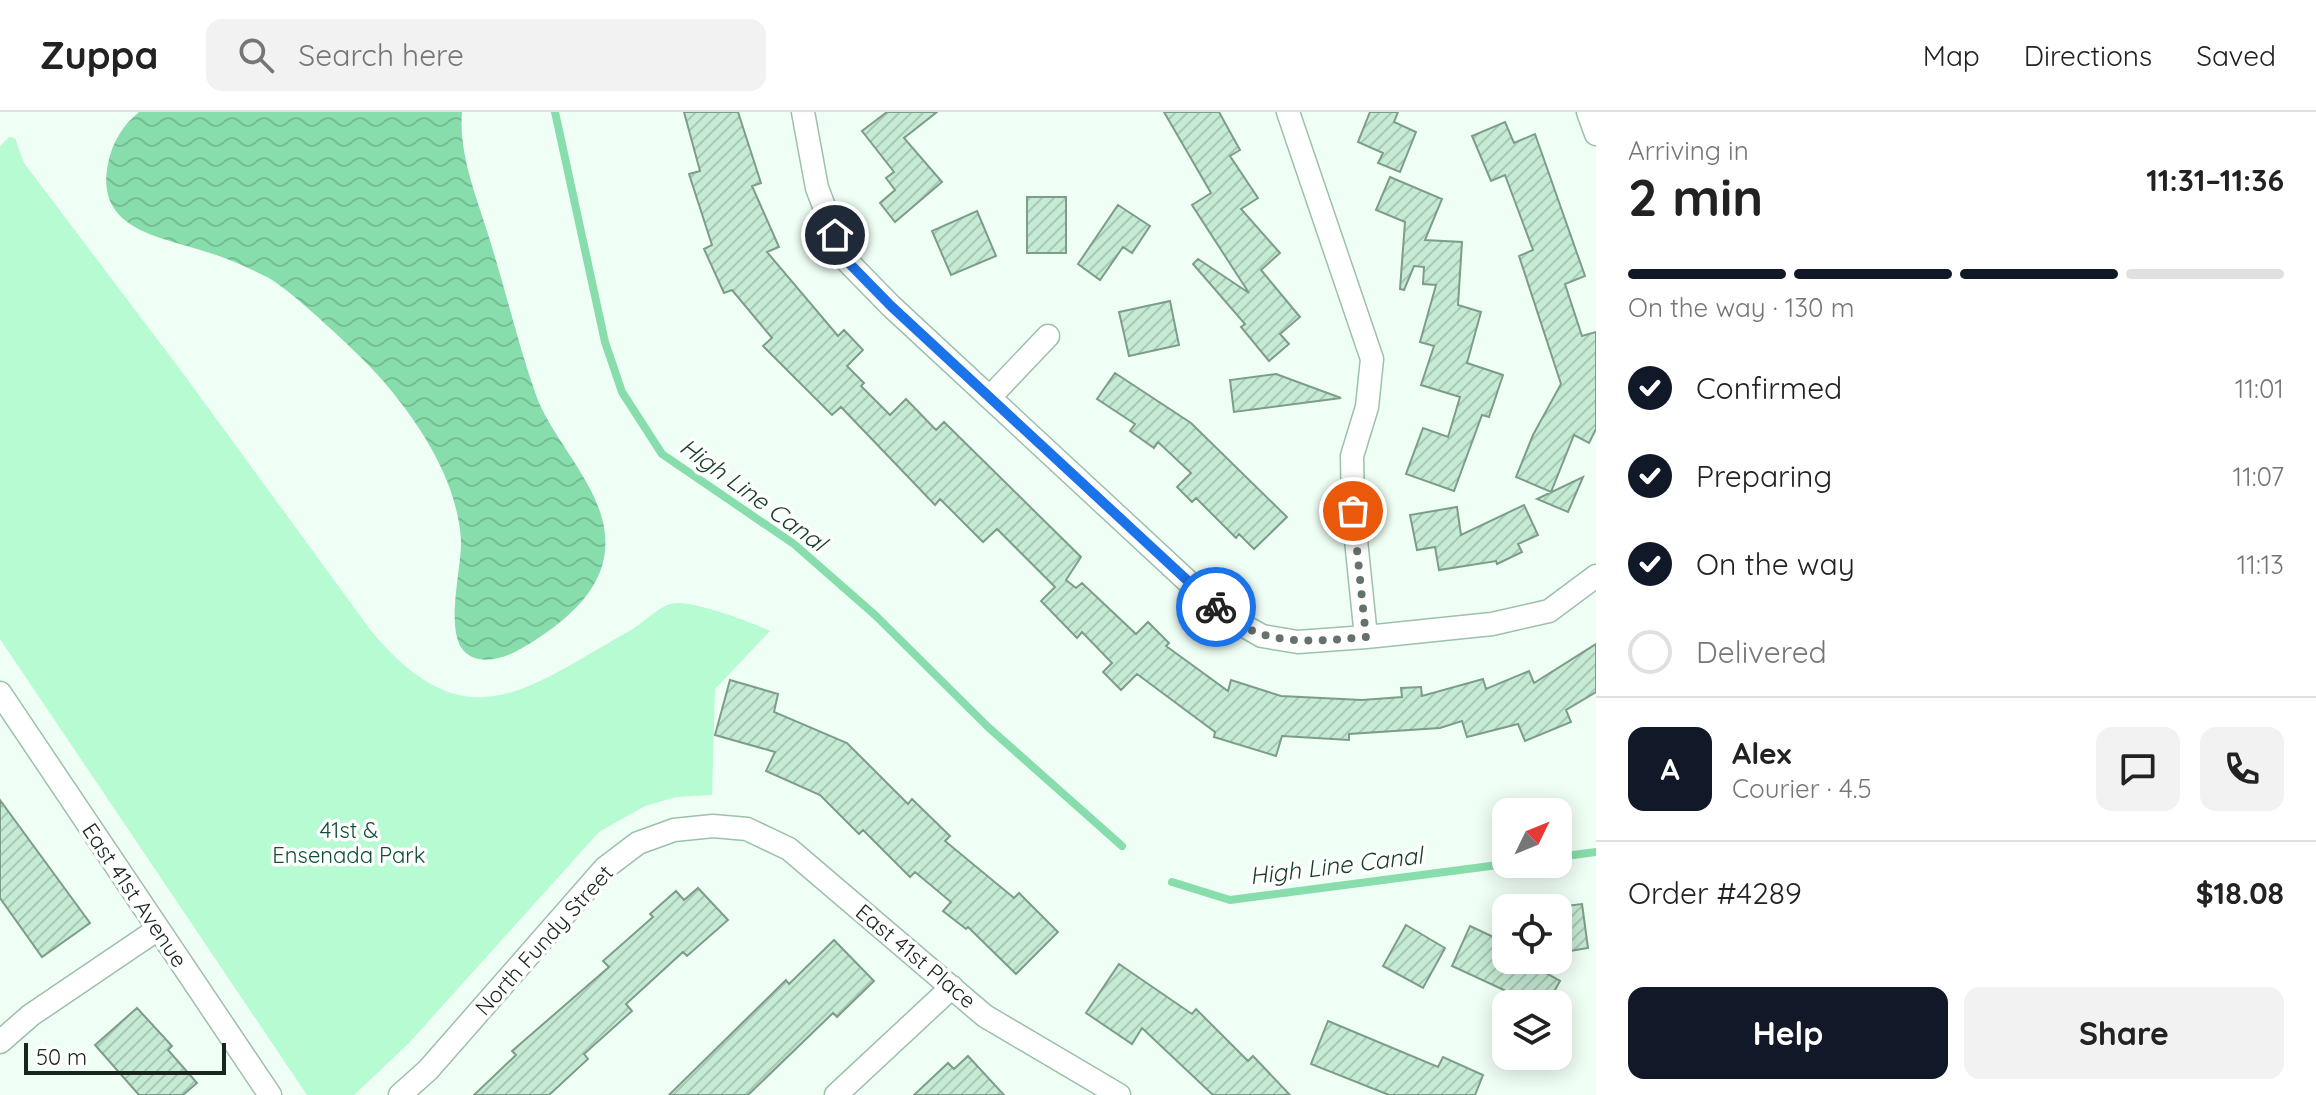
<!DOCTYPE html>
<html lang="en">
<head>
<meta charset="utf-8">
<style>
	body { margin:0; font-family:Quicksand,sans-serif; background:#f2f2f2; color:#222; height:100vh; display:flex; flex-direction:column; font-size:30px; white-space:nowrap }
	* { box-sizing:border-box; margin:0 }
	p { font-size:26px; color:#767676 }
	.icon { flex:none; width:44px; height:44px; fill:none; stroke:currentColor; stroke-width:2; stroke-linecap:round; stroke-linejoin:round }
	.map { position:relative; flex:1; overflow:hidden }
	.sheet { display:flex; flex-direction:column; background:#fff; width:720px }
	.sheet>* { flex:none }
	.needle { width:52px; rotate:47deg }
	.buttons { position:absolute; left:1492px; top:686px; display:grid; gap:16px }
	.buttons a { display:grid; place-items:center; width:80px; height:80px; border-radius:16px; background:#fff; box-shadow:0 4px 20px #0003; font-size:40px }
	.scale { position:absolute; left:24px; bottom:20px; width:202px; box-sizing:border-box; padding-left:8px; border:4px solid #18261d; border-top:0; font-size:22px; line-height:28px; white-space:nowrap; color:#18261d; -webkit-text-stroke:6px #fff; paint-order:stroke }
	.pin { position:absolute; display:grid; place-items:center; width:68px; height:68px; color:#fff; margin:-34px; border:4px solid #fff; border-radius:50%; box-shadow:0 2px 8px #0007 }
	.courier { position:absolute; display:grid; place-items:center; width:80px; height:80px; margin:-40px; border:6px solid #1a73e8; border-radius:50%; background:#fff; color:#222; box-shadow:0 2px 10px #0007 }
	.overview em { font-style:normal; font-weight:700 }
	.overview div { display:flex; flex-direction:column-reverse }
	.overview { display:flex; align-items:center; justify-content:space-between; height:136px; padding:0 32px }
	h1 { font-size:52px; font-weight:700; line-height:60px }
	.bar { display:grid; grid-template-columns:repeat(4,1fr); gap:12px 8px; align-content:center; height:96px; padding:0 32px }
	.bar i { height:10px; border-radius:6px; background:#e0e0e0 }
	.bar .on { background:#111827 }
	.bar p { grid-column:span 4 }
	.line { display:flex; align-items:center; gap:20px; padding:0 32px; border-top:2px solid #e0e0e0 }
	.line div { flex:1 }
	.round { display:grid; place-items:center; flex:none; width:84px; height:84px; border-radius:16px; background:#f2f2f2 }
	ol { padding:0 32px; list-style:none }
	li { display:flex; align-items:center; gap:24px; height:88px }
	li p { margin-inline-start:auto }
	li .icon { padding:8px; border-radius:50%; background:#111827; color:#fff; stroke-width:4 }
	li:last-child { color:#767676 }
	li i { width:44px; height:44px; border:4px solid #e0e0e0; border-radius:50% }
	.primary-button { display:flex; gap:16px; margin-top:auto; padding:16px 32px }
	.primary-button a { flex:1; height:92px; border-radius:16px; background:#111827; color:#fff; font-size:32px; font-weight:700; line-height:92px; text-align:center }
	.primary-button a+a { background:#f2f2f2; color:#222 }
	header { display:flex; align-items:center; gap:48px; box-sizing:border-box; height:112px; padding:0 40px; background:#fff; border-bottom:2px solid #e0e0e0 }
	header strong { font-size:38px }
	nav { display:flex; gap:44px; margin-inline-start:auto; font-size:28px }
	.search { width:560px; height:72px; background:#f2f2f2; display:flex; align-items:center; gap:20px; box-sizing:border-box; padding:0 28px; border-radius:16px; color:#767676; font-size:30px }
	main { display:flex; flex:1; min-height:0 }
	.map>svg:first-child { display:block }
	.park { fill:#b6fbd1 }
	.water { fill:url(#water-waves) }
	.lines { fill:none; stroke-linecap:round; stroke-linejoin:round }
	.stream { stroke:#88ddac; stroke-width:8 }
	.building { fill:url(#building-hatch); stroke:#7c9e89; stroke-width:2 }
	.minor-casing { stroke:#9cc0aa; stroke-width:25 }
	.minor { stroke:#fff; stroke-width:22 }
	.done { stroke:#647269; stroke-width:8; stroke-dasharray:0 14.4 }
	.route { stroke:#1a73e8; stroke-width:10 }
	.labels { text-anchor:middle; stroke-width:7; stroke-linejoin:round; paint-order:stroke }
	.park-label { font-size:22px; fill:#0c4f31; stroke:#fff }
	.street-label { font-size:22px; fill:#18261d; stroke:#fff }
	.water-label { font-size:24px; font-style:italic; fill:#173c28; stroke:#fff }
</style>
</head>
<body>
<header>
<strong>Zuppa</strong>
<div class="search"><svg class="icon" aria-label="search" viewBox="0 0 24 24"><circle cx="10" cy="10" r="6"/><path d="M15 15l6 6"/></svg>Search here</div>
<nav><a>Map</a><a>Directions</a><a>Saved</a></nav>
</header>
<main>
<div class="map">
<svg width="1596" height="983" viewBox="0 0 1596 983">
	<defs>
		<pattern id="water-waves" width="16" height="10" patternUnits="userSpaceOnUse" patternTransform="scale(2)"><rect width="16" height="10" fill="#88ddac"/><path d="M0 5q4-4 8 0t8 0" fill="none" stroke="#75be94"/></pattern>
		<pattern id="building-hatch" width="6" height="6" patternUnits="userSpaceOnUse" patternTransform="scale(2)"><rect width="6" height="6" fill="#c6ebd4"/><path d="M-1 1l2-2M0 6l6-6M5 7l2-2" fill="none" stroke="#a9c9b6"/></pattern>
	</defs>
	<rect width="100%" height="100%" fill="#f0fff5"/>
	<path class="park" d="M9,25L15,26L24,51L182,260L372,520C467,633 526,577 631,518C645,510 661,491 677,491C696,490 752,510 770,519L715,577L712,683L676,685L645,694L599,720L409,931L354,983H307L0,527V34Z"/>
	<path class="water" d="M139,0H462C458,45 480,93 492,135C507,184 519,235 536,283C556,338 621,390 602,454C591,492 548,522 515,540C499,548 476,553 463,538C445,516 462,455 461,428C457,366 417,307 377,262C358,241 290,177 267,165C249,156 229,147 210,141C165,125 94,120 108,52C112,31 122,14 139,0Z"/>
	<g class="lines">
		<path class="stream" d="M555,0L605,230L622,280L662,342L794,432L875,503L988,615L1122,734
			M1558,745L1596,740
			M1172,770L1230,788L1506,752"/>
	</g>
	<path class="building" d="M684,0H738L761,71L752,74L779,135L767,140L838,224L844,218L863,238L847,254L864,271L861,274L890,303L906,287L936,318L944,310L1081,445L1066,468L1076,476L1082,471L1136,522L1148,510L1169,531L1166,534L1228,579L1231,568L1281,584L1362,588L1402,585L1401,576L1421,575L1422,584L1483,567L1486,577L1529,559L1534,571L1596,532V580L1566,598L1571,610L1525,629L1518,612L1467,625L1462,609L1440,616L1349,622V628L1282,624L1276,644L1214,625L1215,620L1137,562L1121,578L1103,560L1112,551L1082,520L1077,526L1041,489L1055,475L997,417L983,430L940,387L935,393L841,295L832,303L763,234L772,226L732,178L724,181L704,137L712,133L689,62L700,59Z
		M887,0H937L904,26L942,70L895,110L880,91L895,78L886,66L894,60L862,19Z
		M1164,0H1219L1240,38L1230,44L1258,86L1241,97L1280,141L1261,158L1300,205L1280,222L1289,232L1269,249L1241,215L1245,212L1193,152L1198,147L1249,181L1192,93L1211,81Z
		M1370,0H1398L1394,10L1416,20L1400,60L1378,51L1383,41L1358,30Z
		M1505,10L1514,31L1535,22L1585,164L1565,172L1582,224L1596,220V317L1589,331L1574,323L1551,380L1516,365L1533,323L1561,272L1519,144L1533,138L1505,63L1491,69L1472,24Z
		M1390,65L1442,87L1425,128L1462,130L1458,193L1481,200L1467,251L1503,263L1489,305L1482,303L1454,379L1406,362L1423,316L1448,325L1460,285L1421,273L1434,234L1420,230L1436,173L1423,172L1424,155L1414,154L1404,178L1400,177L1405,110L1376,98Z
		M1027,85H1066V141H1027Z
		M1118,93L1150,114L1132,141L1123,135L1100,168L1078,152Z
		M977,99L996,144L951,163L932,119Z
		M1170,189L1179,233L1129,244L1119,200Z
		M1115,261L1191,311L1287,405L1254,437L1239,422L1236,426L1196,386L1192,390L1177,375L1191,361L1158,330L1154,336L1130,319L1135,312L1097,287Z
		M1276,262L1341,286L1234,300L1230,268Z
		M1583,365L1568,400L1537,387Z
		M1524,393L1538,423L1518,432L1522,440L1497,452L1496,449L1439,458L1435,435L1417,438L1410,403L1457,395L1461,423Z
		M730,568L778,582L774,600L847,631L908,692L912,687L950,724L945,729L1014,786L1019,781L1058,820L1016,862L968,815L966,817L943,799L951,790L915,760L910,765L863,718L859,722L820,683L766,659L775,640L715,623Z
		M0,688L90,811L42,845L0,786Z
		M698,776L728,808L687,844L683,840L626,892L632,899L584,942L588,947L549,983H474L516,943L512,939L609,855L603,849L653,805L650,802L676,779L684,788Z
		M1582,792L1588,836L1558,841V795Z
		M1406,813L1445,836L1423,876L1383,854Z
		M1470,814L1506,831V848H1523L1560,869L1547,892H1496L1504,878L1452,854Z
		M834,828L874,869L837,905L833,901L748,983H669L786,868L789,872Z
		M1119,852L1192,902L1196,897L1248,949L1253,944L1290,983H1213L1142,916L1132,932L1086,901Z
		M137,896L172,934L168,938L197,971L183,983H139L95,933Z
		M1328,909L1438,955L1443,945L1483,963L1475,983H1389L1311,952Z
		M968,944L1004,983H914L948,951L954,957Z"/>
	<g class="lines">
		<defs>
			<path id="minor" d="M803,0L817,76L844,146L891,194L1223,502L1262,524L1298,530L1366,525L1492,512L1549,499L1596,464
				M1288,0L1372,247L1367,295L1352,344L1353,399L1366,525
				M1588,0L1596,22
				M990,285L1048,224
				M0,581L270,983
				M0,930L31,903L158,817
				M400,983L428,958L605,756L638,731L674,718L713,714L747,717L789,737L985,904L1119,983
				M836,983L952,875"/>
		</defs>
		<use href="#minor" class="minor-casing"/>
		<use href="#minor" class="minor"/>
	</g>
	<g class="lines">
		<path class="done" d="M1216,495C1259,536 1312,530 1366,525L1353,399"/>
		<path class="route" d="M835,123L844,146L891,194L1216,495"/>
	</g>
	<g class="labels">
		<g class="park-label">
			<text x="349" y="726">41st &amp;<tspan x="349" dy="25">Ensenada Park</tspan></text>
		</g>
		<g class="street-label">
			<text transform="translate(135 783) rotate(56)" y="8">East 41st Avenue</text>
			<text transform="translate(544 828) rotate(-48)" y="8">North Fundy Street</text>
			<text transform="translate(916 844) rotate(40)" y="8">East 41st Place</text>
		</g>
		<g class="water-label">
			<text transform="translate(753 383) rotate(36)" y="8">High Line Canal</text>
			<text transform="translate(1336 754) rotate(-7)" y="8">High Line Canal</text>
		</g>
	</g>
</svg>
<div class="buttons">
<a><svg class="needle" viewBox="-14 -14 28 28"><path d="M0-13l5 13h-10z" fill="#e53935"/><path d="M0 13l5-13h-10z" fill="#767676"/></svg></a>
<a><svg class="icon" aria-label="locate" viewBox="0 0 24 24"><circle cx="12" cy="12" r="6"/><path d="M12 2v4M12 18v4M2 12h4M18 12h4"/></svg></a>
<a><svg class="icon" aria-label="layers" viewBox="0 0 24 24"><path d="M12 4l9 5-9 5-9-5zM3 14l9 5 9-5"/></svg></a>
</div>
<div class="scale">50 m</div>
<div class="pin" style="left:1353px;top:399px;background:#ea580c"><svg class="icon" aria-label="bag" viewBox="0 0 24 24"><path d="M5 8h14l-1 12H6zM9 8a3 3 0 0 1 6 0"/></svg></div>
<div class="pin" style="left:835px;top:123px;background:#1f2937"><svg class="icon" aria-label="home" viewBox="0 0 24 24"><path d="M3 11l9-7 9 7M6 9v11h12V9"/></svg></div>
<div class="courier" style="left:1216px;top:495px"><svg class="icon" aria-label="bike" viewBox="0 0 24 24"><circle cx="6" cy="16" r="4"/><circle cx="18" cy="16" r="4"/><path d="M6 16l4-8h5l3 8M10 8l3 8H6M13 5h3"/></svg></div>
</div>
<section class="sheet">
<div class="overview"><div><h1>2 min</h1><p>Arriving in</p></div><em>11:31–11:36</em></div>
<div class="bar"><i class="on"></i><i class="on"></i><i class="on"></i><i></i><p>On the way · 130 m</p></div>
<ol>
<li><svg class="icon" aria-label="check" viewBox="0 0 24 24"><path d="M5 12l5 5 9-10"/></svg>Confirmed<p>11:01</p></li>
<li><svg class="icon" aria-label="check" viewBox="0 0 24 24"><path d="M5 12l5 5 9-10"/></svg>Preparing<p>11:07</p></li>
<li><svg class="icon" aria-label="check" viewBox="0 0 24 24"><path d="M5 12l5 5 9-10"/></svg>On the way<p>11:13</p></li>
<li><i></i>Delivered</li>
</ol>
<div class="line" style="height:144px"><b class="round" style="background:#111827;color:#fff">A</b><div><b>Alex</b><p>Courier · 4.5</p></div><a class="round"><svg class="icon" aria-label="chat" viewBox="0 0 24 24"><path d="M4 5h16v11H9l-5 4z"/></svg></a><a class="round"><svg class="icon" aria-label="phone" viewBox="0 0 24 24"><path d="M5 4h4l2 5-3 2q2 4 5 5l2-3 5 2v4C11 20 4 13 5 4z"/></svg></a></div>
<div class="line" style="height:104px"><div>Order #4289</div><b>$18.08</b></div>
<div class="primary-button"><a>Help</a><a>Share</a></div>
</section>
</main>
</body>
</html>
